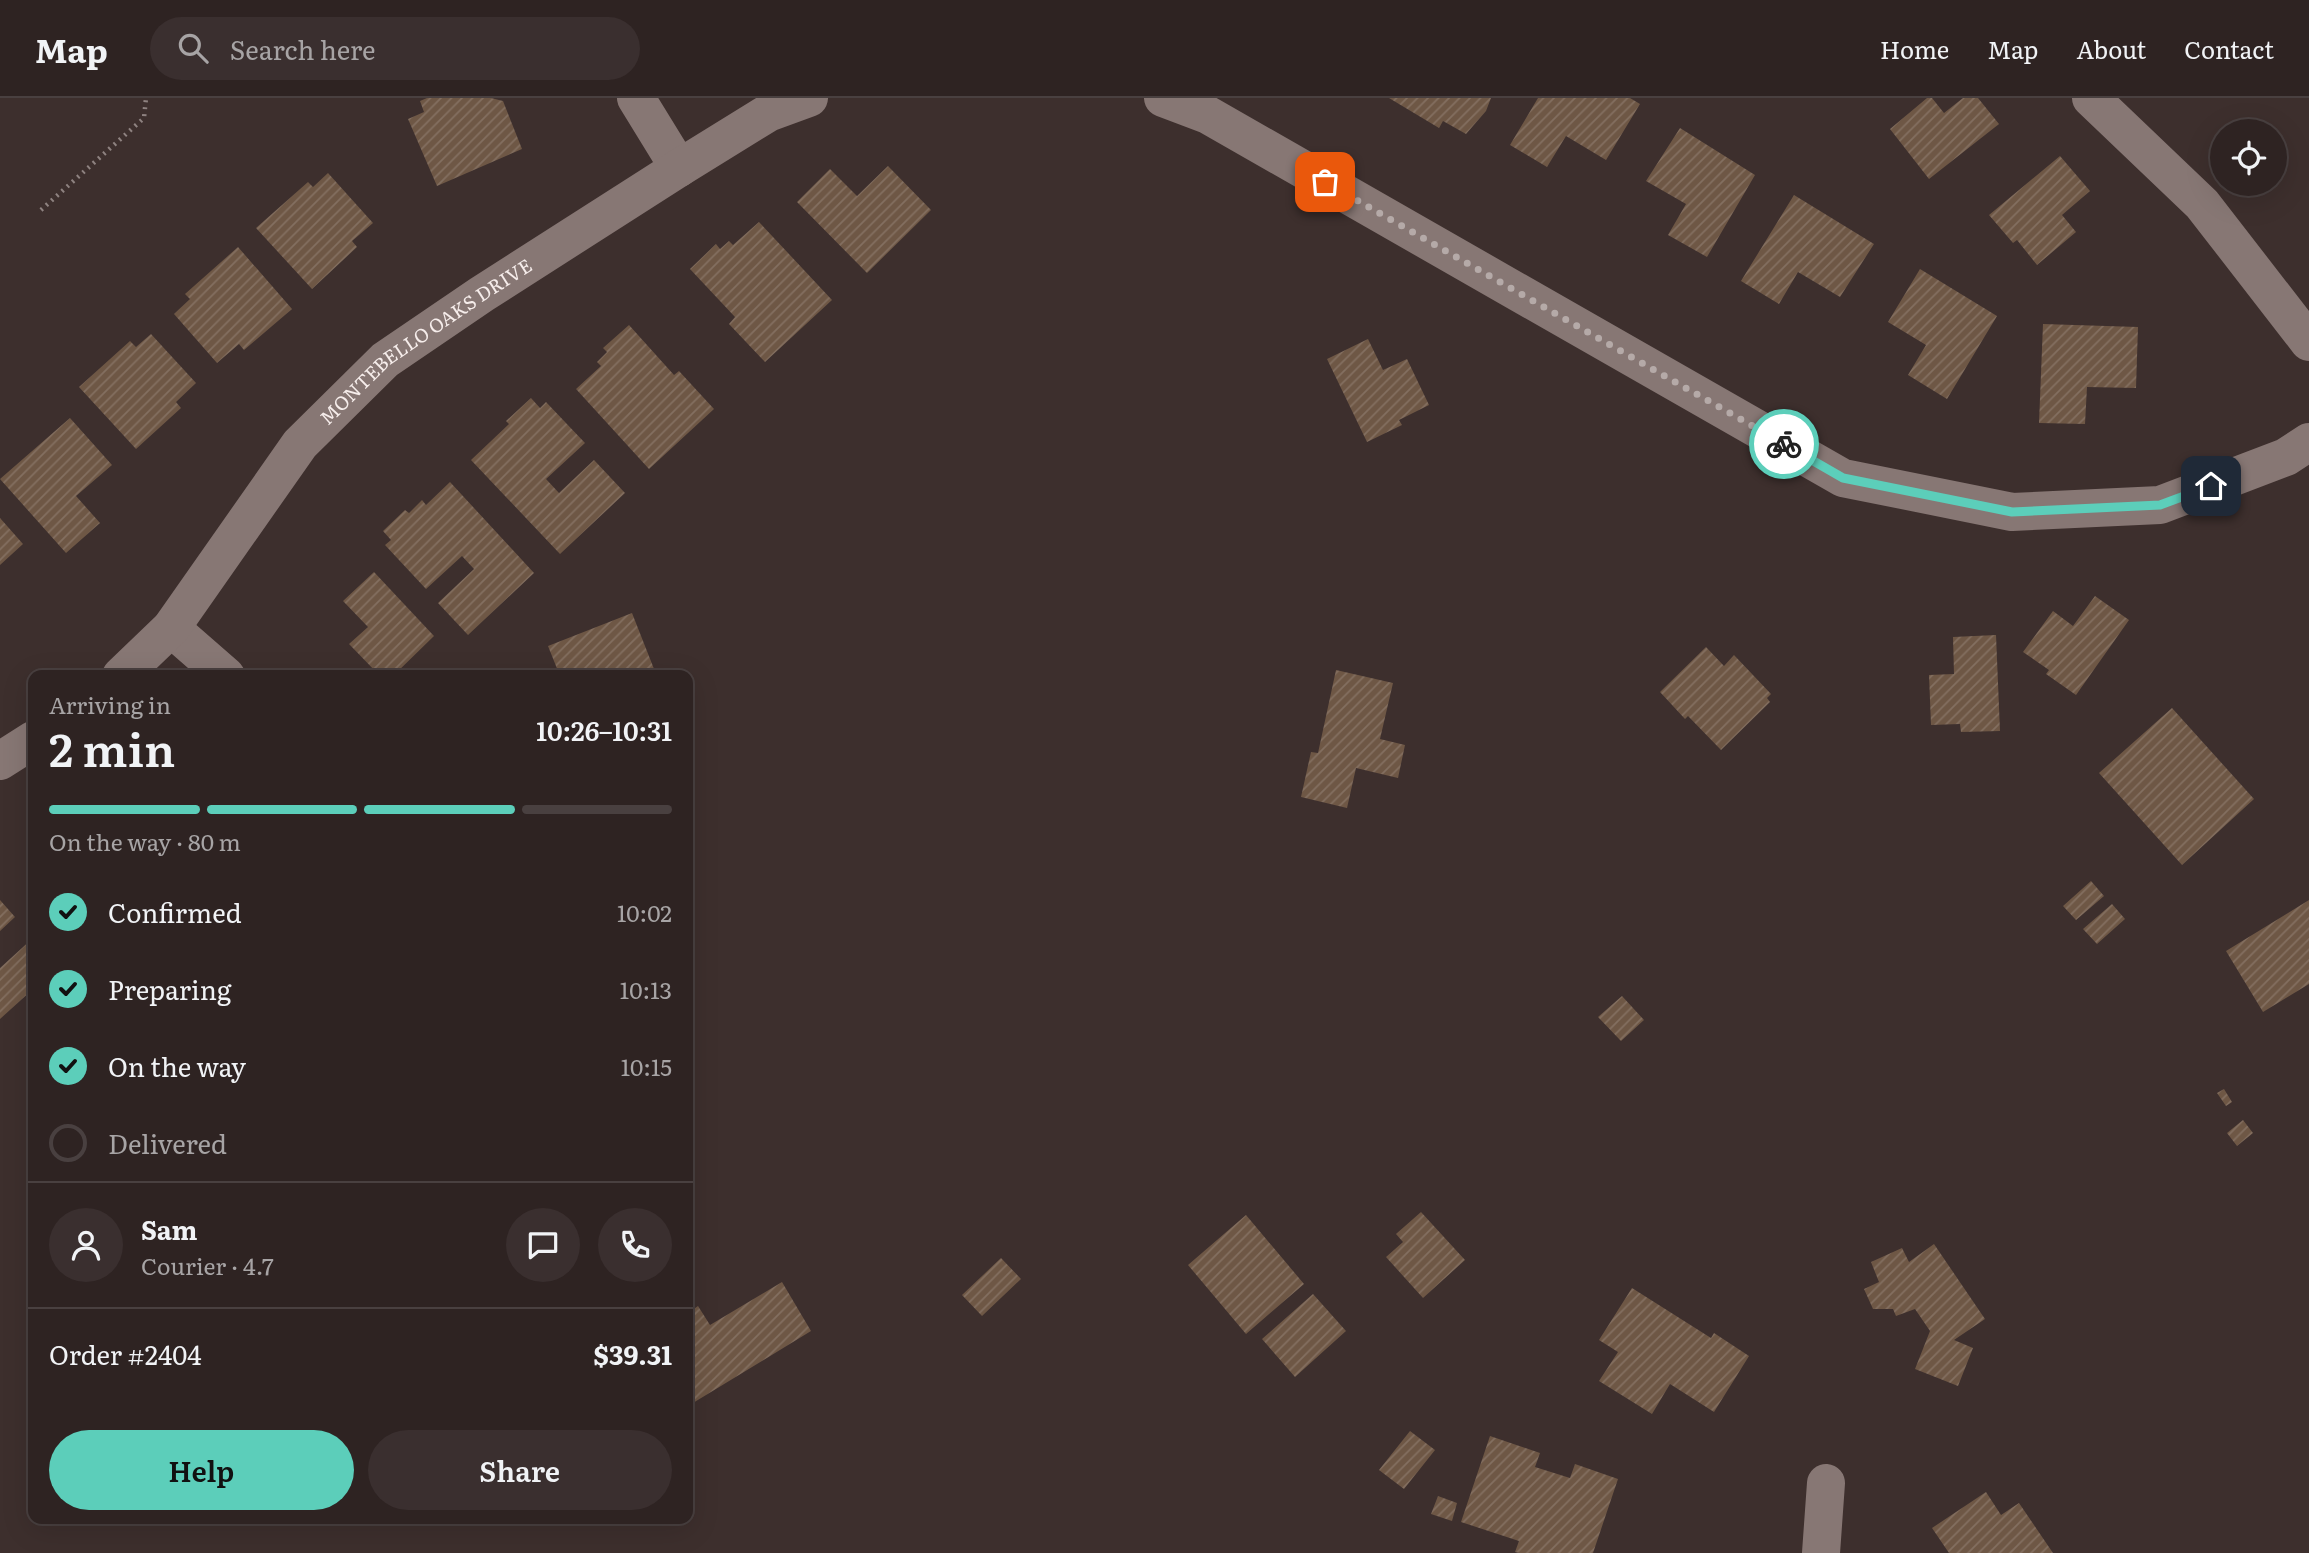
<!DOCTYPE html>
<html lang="en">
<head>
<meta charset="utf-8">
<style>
	body { margin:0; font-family:Literata,serif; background:#3a2f2f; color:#f1f3f6; height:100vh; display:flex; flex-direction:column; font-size:26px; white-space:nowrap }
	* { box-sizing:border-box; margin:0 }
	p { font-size:23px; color:#a7a4a5 }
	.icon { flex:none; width:38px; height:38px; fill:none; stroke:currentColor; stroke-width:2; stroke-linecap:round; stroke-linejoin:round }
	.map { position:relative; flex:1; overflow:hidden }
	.details { position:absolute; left:28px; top:572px; width:665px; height:854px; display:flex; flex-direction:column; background:#2e2322; border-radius:14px; box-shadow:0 7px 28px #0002,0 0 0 2px #494040 }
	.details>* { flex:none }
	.buttons { position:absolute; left:2210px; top:21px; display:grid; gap:14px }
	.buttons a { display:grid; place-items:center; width:77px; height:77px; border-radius:50%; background:#2e2322; box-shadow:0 7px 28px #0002,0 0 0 2px #494040; font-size:35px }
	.pin { position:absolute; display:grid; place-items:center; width:60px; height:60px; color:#fff; margin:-30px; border-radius:14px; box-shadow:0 4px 10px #0006 }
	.courier { position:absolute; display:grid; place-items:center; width:70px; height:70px; margin:-35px; border:5px solid #5cceba; border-radius:50%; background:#fff; color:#222; box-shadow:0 2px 9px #0007 }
	.summary em { font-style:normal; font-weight:600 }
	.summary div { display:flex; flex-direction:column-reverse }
	.summary { display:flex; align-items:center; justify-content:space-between; height:119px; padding:0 21px }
	h1 { font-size:46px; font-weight:600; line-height:52px }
	.bar { display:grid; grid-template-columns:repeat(4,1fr); gap:10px 7px; align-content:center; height:84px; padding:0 21px }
	.bar i { height:9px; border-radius:5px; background:#494040 }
	.bar .active { background:#5cceba }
	.bar p { grid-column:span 4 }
	.line { display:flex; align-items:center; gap:18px; padding:0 21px; border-top:2px solid #494040 }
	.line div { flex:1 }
	.round { display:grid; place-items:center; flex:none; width:74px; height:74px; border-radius:37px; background:#3a2f2f }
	ol { padding:0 21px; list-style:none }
	li { display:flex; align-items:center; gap:21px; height:77px }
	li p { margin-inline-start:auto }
	li .icon { padding:7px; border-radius:50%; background:#5cceba; color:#111; stroke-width:4 }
	li:last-child { color:#a7a4a5 }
	li i { width:38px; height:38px; border:4px solid #494040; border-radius:50% }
	.primary-button { display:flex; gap:14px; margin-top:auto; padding:14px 21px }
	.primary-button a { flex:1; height:80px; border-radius:42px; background:#5cceba; color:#111; font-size:28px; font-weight:600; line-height:80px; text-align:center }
	.primary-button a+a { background:#3a2f2f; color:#f1f3f6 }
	header { display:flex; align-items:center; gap:42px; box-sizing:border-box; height:98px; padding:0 35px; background:#2e2322; border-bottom:2px solid #494040 }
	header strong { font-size:33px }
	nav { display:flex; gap:38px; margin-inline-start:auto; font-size:24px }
	.search { width:490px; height:63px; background:#3a2f2f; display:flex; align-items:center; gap:18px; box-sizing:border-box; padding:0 24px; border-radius:38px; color:#a7a4a5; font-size:26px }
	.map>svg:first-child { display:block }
	.building { fill:url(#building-hatch) }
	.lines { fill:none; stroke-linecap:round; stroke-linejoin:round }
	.path { stroke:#8e8280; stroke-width:4.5; stroke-dasharray:2 5; stroke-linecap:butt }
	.minor { stroke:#877774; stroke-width:38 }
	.done { stroke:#b5aaa8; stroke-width:7; stroke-dasharray:0 12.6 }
	.route { stroke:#5cceba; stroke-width:9 }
	.labels { text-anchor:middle; stroke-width:5; stroke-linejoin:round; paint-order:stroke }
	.street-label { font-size:19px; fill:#f6edeb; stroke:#332523 }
</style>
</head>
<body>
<header>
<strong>Map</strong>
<div class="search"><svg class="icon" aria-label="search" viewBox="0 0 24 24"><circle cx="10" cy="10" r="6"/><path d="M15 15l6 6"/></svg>Search here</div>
<nav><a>Home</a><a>Map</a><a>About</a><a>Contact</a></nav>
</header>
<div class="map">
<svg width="2309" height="1455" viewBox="0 0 2309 1455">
	<defs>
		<pattern id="building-hatch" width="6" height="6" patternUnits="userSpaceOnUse" patternTransform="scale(1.75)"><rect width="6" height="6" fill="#6e5745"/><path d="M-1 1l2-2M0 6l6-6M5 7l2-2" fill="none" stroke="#836f60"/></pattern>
	</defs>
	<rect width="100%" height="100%" fill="#3d2f2d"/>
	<path class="building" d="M427,0H491L503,3L522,51L437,88L408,21L424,14L420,3Z
		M1389,0H1491L1486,13L1466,36L1443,23L1439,30Z
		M1538,0H1630L1640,6L1606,62L1566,38L1547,69L1510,47Z
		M1927,0H1932L1944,15L1963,0H1978L1999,26L1929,81L1890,31Z
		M1680,30L1755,77L1707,159L1668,137L1686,106L1646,83Z
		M2060,58L2090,93L2062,117L2076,134L2037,167L2017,142L2013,145L1989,117Z
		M888,68L931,112L867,175L797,104L830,71L857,98Z
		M328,75L373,125L352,143L357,149L312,191L256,130L308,84L313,89Z
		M1794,97L1874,146L1840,199L1798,174L1779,206L1741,183Z
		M759,124L832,202L765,264L729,226L735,219L690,171L716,146L720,151L729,143L733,147Z
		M238,149L292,211L244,252L239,246L217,265L174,216L190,201L185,196Z
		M1920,171L1997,218L1947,301L1908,277L1926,247L1888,224Z
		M2043,226L2138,229L2136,290L2087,289L2085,326L2039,325Z
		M629,227L674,277L679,273L714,311L649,371L576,291L601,268L597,264L607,254L603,250Z
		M151,236L196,285L176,304L181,310L136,351L79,289L130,243L136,249Z
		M1368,241L1383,272L1407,261L1429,307L1399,322L1402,327L1367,344L1327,261Z
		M531,300L540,310L546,304L585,345L546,381L559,395L594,362L625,395L560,456L471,362L509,326L506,323Z
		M70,320L112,367L76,398L100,425L66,455L0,381Z
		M450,384L534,475L468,537L438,505L474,471L462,458L426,491L385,447L391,442L383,433L405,412L409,415L422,402L426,407Z
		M0,420L23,446L0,467Z
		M374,474L434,538L393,578H380L349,546L368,529L343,503Z
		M2095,498L2129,522L2076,597L2046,576L2049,572L2023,554L2053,513L2073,528Z
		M632,515L656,576L603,578L601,573L589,578H560L548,548Z
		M1996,537L2000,633L1961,634L1960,626L1931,627L1929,577L1954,576L1953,539Z
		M1706,549L1724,568L1734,557L1771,596L1767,600L1770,604L1721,652L1688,618L1685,621L1660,594Z
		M1336,572L1393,585L1380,641L1405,647L1398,680L1356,670L1347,710L1301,699L1311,654L1318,655Z
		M2172,610L2254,701L2182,767L2099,675Z
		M2091,783L2104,798L2076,822L2063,808Z
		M0,802L15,819L0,833Z
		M2309,802V886L2263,914L2226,853Z
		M2112,806L2125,821L2097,846L2083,831Z
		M33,840V891L0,921V870Z
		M1622,898L1644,922L1621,943L1598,919Z
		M2224,991L2232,1004L2226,1008L2217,995Z
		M2243,1022L2253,1035L2237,1048L2227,1035Z
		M1421,1114L1465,1162L1423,1200L1386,1159L1403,1144L1396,1136Z
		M1246,1117L1304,1186L1246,1236L1188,1167Z
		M1934,1146L1985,1221L1954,1242L1973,1250L1958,1288L1915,1271L1930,1233L1915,1211L1896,1218L1893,1211H1873L1864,1191L1879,1184L1871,1164L1902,1150L1909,1164Z
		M1001,1160L1021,1181L982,1218L962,1197Z
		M782,1184L811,1233L688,1308V1215L698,1208L710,1227Z
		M1632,1190L1711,1240L1714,1235L1749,1258L1714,1314L1670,1286L1652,1316L1599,1283L1618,1254L1599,1242Z
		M1313,1196L1346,1233L1295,1279L1262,1241Z
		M1410,1333L1435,1352L1404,1391L1379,1372Z
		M1490,1338L1540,1355L1535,1369L1570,1380L1575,1366L1618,1381L1593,1455H1519L1515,1454L1519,1443L1461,1424Z
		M1986,1394L2001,1417L2019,1405L2053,1455H1949L1932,1430Z
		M1438,1398L1457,1405L1452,1423L1431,1416Z"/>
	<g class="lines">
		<path class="path" d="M41,112L144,20L146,0"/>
		<g class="minor">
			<path d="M636,0L679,70"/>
			<path d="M1163,0L1208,17L1843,380L2012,414L2160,407L2286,359L2309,344"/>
			<path d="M2091,0L2202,106L2309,244"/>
			<path d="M171,530L226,578"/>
			<path id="s1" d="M121,578L171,530L300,346L385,262L482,196L679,70L768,15L809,0"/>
			<path d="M0,663L33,642"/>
			<path d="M1821,1455L1826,1385"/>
		</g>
	</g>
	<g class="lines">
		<path class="done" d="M1325,84L1784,346"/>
		<path class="route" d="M1784,346L1843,380L2012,414L2160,407L2211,388"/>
	</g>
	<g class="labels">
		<g class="street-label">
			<text dy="7" stroke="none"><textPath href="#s1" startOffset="457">MONTEBELLO OAKS DRIVE</textPath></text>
		</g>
	</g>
</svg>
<div class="buttons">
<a><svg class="icon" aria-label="locate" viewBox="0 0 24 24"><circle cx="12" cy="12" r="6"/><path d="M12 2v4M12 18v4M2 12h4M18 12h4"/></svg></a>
</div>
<div class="pin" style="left:1325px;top:84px;background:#ea580c"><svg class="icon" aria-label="bag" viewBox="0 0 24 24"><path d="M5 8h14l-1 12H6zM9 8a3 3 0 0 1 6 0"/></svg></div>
<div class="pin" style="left:2211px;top:388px;background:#1f2937"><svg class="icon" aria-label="home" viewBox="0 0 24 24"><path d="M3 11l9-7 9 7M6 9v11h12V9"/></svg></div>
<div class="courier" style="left:1784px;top:346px"><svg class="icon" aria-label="bike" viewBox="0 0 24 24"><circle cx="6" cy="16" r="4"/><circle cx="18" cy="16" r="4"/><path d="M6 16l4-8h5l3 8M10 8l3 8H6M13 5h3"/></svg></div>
<section class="details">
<div class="summary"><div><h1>2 min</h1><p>Arriving in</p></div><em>10:26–10:31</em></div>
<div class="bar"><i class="active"></i><i class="active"></i><i class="active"></i><i></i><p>On the way · 80 m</p></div>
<ol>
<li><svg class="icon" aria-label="check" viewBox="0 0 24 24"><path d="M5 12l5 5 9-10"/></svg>Confirmed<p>10:02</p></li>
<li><svg class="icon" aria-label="check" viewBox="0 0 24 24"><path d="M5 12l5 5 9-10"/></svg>Preparing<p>10:13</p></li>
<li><svg class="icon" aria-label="check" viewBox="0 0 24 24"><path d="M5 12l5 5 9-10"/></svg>On the way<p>10:15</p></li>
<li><i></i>Delivered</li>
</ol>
<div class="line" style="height:126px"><a class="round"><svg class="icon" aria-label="person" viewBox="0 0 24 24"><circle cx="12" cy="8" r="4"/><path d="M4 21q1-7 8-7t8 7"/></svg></a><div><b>Sam</b><p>Courier · 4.7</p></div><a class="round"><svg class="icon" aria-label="chat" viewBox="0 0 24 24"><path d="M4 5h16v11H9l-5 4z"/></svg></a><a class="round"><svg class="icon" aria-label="phone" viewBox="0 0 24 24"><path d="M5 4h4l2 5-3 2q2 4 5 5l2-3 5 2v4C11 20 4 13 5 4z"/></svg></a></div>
<div class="line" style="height:91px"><div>Order #2404</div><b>$39.31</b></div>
<div class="primary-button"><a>Help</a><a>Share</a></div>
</section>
</div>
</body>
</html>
